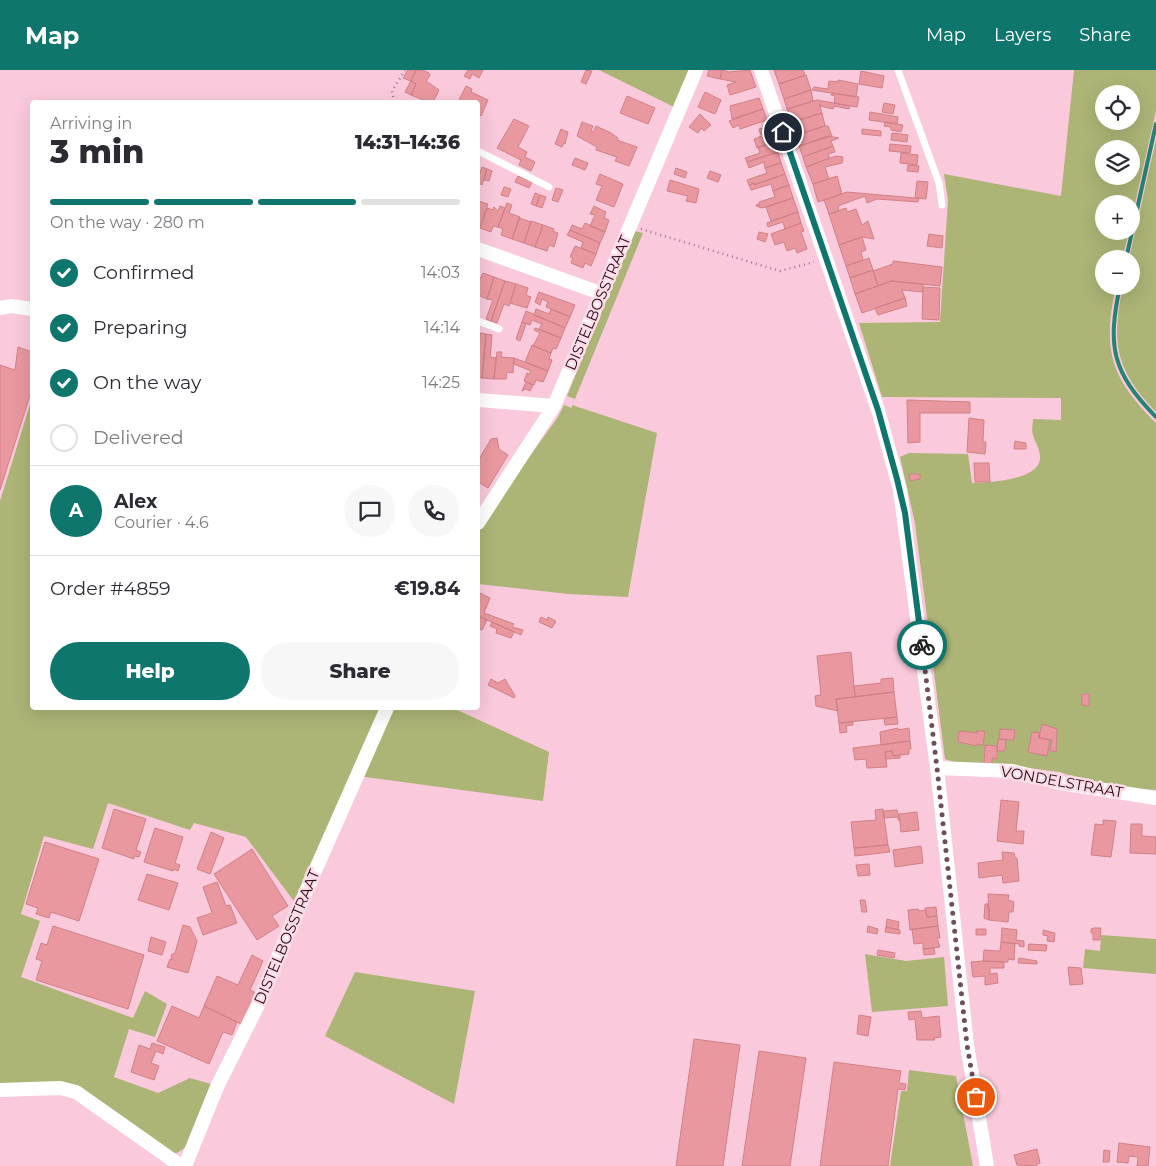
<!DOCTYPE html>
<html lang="en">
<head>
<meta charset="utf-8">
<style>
	body { margin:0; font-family:Montserrat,sans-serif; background:#f7f7f7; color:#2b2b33; height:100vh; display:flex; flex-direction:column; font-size:19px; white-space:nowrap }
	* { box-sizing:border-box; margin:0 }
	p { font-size:16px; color:#7c7c81 }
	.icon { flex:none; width:28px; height:28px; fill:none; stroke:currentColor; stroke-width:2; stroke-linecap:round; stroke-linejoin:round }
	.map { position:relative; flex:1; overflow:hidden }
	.drawer { position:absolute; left:30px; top:30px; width:450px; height:610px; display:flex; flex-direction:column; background:#fff; border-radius:5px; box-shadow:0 5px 20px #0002 }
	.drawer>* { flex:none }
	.fabs { position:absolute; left:1095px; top:15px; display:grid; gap:10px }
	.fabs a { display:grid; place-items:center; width:45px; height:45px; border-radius:50%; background:#fff; box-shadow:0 5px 20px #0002; font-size:25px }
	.pin { position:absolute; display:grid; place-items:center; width:42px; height:42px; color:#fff; margin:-21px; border:2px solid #fff; border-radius:50%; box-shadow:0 1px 5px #0007 }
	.courier { position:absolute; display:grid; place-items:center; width:50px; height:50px; margin:-25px; border:4px solid #0f766e; border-radius:50%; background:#fff; color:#222; box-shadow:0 1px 6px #0007 }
	.headline em { font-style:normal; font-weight:800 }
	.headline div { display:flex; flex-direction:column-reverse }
	.headline { display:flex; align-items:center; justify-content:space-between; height:85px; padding:0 20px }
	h1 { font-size:32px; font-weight:800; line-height:38px }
	.bar { display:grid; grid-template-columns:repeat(4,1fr); gap:8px 5px; align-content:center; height:60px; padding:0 20px }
	.bar i { height:6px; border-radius:4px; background:#e1e1e2 }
	.bar .active { background:#0f766e }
	.bar p { grid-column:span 4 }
	.line { display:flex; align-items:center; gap:12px; padding:0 20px; border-top:1px solid #e1e1e2 }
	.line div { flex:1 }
	.round { display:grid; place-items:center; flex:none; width:52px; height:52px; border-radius:26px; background:#f7f7f7 }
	ol { padding:0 20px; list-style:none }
	li { display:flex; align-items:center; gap:15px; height:55px }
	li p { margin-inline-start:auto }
	li .icon { padding:5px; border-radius:50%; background:#0f766e; color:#fff; stroke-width:4 }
	li:last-child { color:#7c7c81 }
	li i { width:28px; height:28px; border:2px solid #e1e1e2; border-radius:50% }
	.cta { display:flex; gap:10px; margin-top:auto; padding:10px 20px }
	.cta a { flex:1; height:58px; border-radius:30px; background:#0f766e; color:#fff; font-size:20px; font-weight:800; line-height:58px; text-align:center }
	.cta a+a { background:#f7f7f7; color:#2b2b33 }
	header { display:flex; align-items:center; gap:30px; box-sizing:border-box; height:70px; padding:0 25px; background:#0f766e; color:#fff }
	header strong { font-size:24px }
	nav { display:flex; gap:28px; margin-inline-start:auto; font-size:18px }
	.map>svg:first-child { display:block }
	.green { fill:#acb476; fill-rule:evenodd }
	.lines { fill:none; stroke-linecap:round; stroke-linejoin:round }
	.stream { stroke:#268473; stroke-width:4 }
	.building { fill:#ea989f; stroke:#d08187 }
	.path { stroke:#a17988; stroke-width:2.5; stroke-dasharray:1 4; stroke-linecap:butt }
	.lane { stroke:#fff; stroke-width:7 }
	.street { stroke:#fff; stroke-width:14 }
	.done { stroke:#704d5b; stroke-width:5; stroke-dasharray:0 9 }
	.route { stroke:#0f766e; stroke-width:6 }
	.labels { text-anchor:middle; stroke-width:5; stroke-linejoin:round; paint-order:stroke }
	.street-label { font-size:15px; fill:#250a16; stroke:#fddce7 }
</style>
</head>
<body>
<header>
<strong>Map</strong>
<nav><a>Map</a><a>Layers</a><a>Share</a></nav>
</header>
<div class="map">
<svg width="1156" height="1096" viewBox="0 0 1156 1096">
	<rect width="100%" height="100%" fill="#fac9db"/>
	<path class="green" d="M599,0H692L676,38Z
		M1074,0H1156V41L1131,151V134H1104V161H1129L1122,189H1104V216H1116C1102,280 1110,307 1156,353V720L1099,716L1060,702L1005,695L957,693L945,689L915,453L900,387L909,383L968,384L972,413C988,413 1041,410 1040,387C1040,379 1035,372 1033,365C1031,360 1033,354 1033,349L1061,350V328L882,327L859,253L940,252L948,130L944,104L1061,126ZM1104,24H1131V51H1104ZM1104,79H1131V106H1104Z
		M1156,69V342C1115,299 1111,273 1123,216H1131V189H1129Z
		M635,161L643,163L575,329L567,326Z
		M32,328V638H382L296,834L246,767L194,753L190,760L108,733L93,779L44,766L21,844L40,851L21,907L133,948L145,921L167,934L155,967L129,959L114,1007L158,1023L190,1008L214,1015L186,1077L177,1083L168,1084L84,1021L0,1016V431Z
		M564,335L572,338V335L657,363L628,527L568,524L478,514V458L558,347Z
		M390,638H453L549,682L543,731L358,706Z
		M1101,865L1156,869V904L1083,898L1085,879L1100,881Z
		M865,884L906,891L944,887L948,936L872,942Z
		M355,902L475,921L454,1034L325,966Z
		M909,1000L956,1006L973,1096H890L901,1021H907Z"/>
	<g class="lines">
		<path class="stream" d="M1126,189L1156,54
			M1120,216C1107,277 1112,302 1156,347"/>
	</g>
	<path class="building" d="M408,0H416L411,11L403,8Z
		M416,0H423L429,3L430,6L426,11L439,20L433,32H428L411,25L416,14L411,11Z
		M468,0H483L479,8L472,4L470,9L464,6Z
		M586,0L592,1L586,14L581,12Z
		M709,0H722L720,9L707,6Z
		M722,0L729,2L750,0L756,17L730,25L727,15L736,12L720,9Z
		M774,0H803L805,5L779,14Z
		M861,1L884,6L882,18L859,14Z
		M806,5L811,20L784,29L779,14Z
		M838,10L858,14L856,27L812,20L814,17L828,19L829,11L838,12Z
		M411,11L416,14L411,25L405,22Z
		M466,16L472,19L471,22L488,30L481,46L478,44V32H458Z
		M811,20L813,31L787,39L784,29Z
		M705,22L721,30L715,44L698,37Z
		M832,23L859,27L857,37L834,33L835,26L831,25Z
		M627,26L655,38L648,54L620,43Z
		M759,28L763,39L732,49L730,36Z
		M817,30L850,36L849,39L834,36L833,39L820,36V34H819L822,43L792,52L787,39Z
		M884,33L895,35L893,44L882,42Z
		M763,39L767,50L740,59L739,55L733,58L729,51Z
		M870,42L898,47L897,54L869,50Z
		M822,43L825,56L796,65L792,52Z
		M700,44L711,55L704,61L701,58L698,63L689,57Z
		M514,49L529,56L518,77L527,82L525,87L535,92L531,101L519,95L521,90L497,78Z
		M582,52L593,56L591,61L593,62L596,56L611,63L618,68L617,70L637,77L629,96L615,91L617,87L596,80L597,77L577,66Z
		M885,52L903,55L901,62L891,60V57L884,56Z
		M825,56H828L832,66L799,76L796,65Z
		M769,57L771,62L761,65L759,59Z
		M561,59L568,62L565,74L564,73L562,77L555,74Z
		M862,59L881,61V66L862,64Z
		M892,63L908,65L907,72L891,70Z
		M767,64L770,74L757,78L754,69Z
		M828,66L839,68L831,71L833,76L803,87L799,76Z
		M774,72L778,82L747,92L745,88L760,83L758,77Z
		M890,74L911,76L910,83L889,81Z
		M833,76L835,82L828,84L830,88L806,97L803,87Z
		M778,82L781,93L765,98L764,92L749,98L747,92Z
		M901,83L918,85L917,95L900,93Z
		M836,86L843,87L842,93L825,97L829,109L813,114L806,97Z
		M575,88L588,93L585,100L572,95Z
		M781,93L785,104L754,115V113L749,115L747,110L767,103L765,98Z
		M908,95L919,96L918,102L907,101Z
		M482,97L487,99L482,115L479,113L480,108H478Z
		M676,98L687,102L685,108L674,104Z
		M487,99L492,101L489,111L484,110Z
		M710,101L721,105L718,112L707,108Z
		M600,104L623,114L614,137L596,130L602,116L596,114Z
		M785,104L789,115L773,121L771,114L751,120L749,115L754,113V115Z
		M518,106L532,112L529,118L515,112Z
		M837,106L842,124L818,132L813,114Z
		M670,110L699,119L696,133L686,131L688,126L667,121Z
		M917,111L928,112L926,129L915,128Z
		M789,115L793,128L762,138L756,136L757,134L760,135L759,132L775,127L773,121Z
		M504,117L511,119L508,127L501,125Z
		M556,118L563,120L558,132L552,130Z
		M847,122L915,128H919L918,132L877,129L867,133L865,126L838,136L839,141L829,144L824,130Z
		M535,123L540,125L536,136L531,134Z
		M540,125L546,127L542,138L536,136Z
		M793,128L798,142L771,151L766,137Z
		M478,131L488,134L480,158L478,157Z
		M507,133L512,135L509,143L520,147L512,169L501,165L503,159L498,157Z
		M500,136L505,138L498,157L493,156L491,162L480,158L487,138L493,140L494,137L498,141Z
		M594,136L606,142L604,148L609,150L605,162L590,156L595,145L590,144Z
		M846,138L847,142L856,139L862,155L868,151L874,169L862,167L839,175L829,144Z
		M798,142L801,153L785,159L783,152L768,157L767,153Z
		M519,148L531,152L524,173L512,169Z
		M531,151L543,155L535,177L524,173Z
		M585,153L605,162L600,173L570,160L572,155L582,159Z
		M801,153L804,161L801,162L807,179L797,183L795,178L787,181L784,172L775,175L771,164Z
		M543,155L554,159L553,161L558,163L554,177L549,175L547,181L535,177Z
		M570,160L600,173L596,184L581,178L583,172L567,165Z
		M759,162L768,164L765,172L757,169Z
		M929,164L943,166L942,178L927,176Z
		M862,167L866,180L861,182L863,190L846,196L839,175Z
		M575,176L596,184L591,196L585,193L583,198L571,193L573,188L570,187Z
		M869,188L873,200L850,208L846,196Z
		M893,191L942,197L940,216L891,211L878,216L873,201L893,194Z
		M873,200L878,216L855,224L850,208Z
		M483,203L494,207L487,229L478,225V209H480Z
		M494,207L505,211L491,251L486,249L493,230L487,229Z
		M505,211L516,214L509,236L504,234L497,253L491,251Z
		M891,211L923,214V222L902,220L905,228L862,243L855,224Z
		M516,214L528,218L526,225L531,227L527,238L510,233Z
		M923,217L940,218L939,250L922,249Z
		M539,222L575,235L570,247L546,237L548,232L542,229L540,235L535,232Z
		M905,228L907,236L878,245L875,238Z
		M536,239L549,244L551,239L570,247L565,258L534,245Z
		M526,241L565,258L561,268L539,259L542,254L532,250L530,255L522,252Z
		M522,252L526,254L520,271L516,269Z
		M535,258L561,268L556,279L553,278L551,283L533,276L540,263L534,260Z
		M480,263L486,264L482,308L478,307Z
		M486,264L492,265L490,287L496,288L494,309L482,308Z
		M532,275L551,283L549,289L552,290L548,301L525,292Z
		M18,277L32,282V319L0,420V295L15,300Z
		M497,282H502L501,287L514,288L513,303L507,302L506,309H494Z
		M514,288L548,301L543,312L536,310L534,315L524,311L527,303L529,304L531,301L514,294Z
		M526,312L533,315L530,321L526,319L522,321Z
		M907,330L970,332V343H920V372L908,373Z
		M969,348L984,350L983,372H986L985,384L967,382Z
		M497,368L499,379L508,385L488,418L478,412V391L491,369Z
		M1015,371L1026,373V379H1014Z
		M974,393H989L990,412H975Z
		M909,404H917L920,405V409L910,411Z
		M478,522L490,528L484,543L514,554L512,557L523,560L521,565L478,546Z
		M478,546L487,550L482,560L479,559L478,563Z
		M541,547L547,550L548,547L556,551L552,558L539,552Z
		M492,552L514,562L511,568L496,563L497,559L490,556Z
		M851,582L855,627L836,629L838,641L816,636L815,626L821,625L817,586Z
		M893,608L894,622L855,627L854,616L881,613V609Z
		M491,609L498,613L505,609L515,626L514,628L488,615Z
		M894,622L897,647L839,653L836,629Z
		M1082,624H1089V636L1082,635Z
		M897,647L898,654L885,655L884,649Z
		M853,652V655L846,656L847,662L840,663L839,653Z
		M1042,654L1057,659L1056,682L1050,681L1052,670L1039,668Z
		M898,658V660L909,658L910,671L881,675L880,662Z
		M1000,659L1015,660L1014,670L999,669Z
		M959,661L977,663V661H985L983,675L977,674V676L958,672Z
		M1032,662L1040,663L1038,667L1050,670L1047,686L1028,682Z
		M998,669L1006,670L1005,681H997Z
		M910,671L911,679H909V684L893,686L892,681L885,682L887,697L867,698L866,689L855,690L853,678Z
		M985,675L997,676V689L992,688V695H984Z
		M892,681L893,686L900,685V688L886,689L885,682Z
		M1001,730L1019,732L1016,761H1024L1023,774L997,771Z
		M114,739L146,749L136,780L141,782L139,787L134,786V789L102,778Z
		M883,739L888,775L854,778L851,752L876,750L875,740Z
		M897,740L900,750H898V747L884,748L883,741Z
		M917,742L919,760L901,762L899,744Z
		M1103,750L1116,751L1111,787L1091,785L1095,754L1103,755Z
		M1131,754H1142V766L1156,767V784L1130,783Z
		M155,758L183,767L175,793L180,795L178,801L173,799V801L144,792Z
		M211,762L224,768L210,804L197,799Z
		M45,772L99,789L79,851L51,842L49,848L36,844L38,838L26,834Z
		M888,775L890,782L855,786L854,778Z
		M921,776L923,793L895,797L893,780Z
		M252,779L288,836L272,846L279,856L257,870L214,804Z
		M1002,782L1014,783L1015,788H1017L1019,811L1003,813L1002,805L979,808L978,793L1003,790Z
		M869,794L870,805L858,806L856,795Z
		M147,804L178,813L169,840L138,830Z
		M217,812L226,836L230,835L237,853L203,865L197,848L212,843L203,817Z
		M988,824L1009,825L1008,830L1014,832L1013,842H1009L1008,852L989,850Z
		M860,830H865L867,842H862Z
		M985,834H988L987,838H990L989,850L984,848Z
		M936,837L937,846L927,847L925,838Z
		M918,839L919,841L926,840L927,847L937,846L938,856L910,860L908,840Z
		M887,849L899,852L898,860L886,857Z
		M183,855L190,857L197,871L188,903L167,897L170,889L172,890L171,885L175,883Z
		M53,856L144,885L128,939L36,910L42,891L36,889L41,873L47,875Z
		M868,856L878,859L877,864L867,862Z
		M938,856L940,868H937L940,877L923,879V873L914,874L912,859Z
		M886,857L900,860V864L885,862Z
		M1002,858L1017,860L1016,870L1024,871V877L1019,876V874L1001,872Z
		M1094,858H1101L1100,870H1093V863H1091V859Z
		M976,859H986V865H976Z
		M1043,860L1055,863L1054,872L1047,871L1048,866L1043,865Z
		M151,867L166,872L162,885L148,881Z
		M1001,872L1015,874L1014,890L1008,889V892H1004L983,891L984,880L1000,881Z
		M1029,874L1047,875L1046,881L1028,880Z
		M934,878L935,884L924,885L923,879Z
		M878,880L895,883L894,888L877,885Z
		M252,885L263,891L250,920L260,925L245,956L204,936L217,906L238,915Z
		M1019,888L1037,891V894L1018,893Z
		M983,891L1004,892V898H990V904L997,903L998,913L985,915V906L973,907L971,892Z
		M1068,897L1081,898L1083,914L1070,915Z
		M172,936L199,948L204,936L237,952L232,965L223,962L209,994L157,971Z
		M921,941L922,948L939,946L941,967L934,968L935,970H917L915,949L909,950L908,942Z
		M859,945L871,947L868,966L857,964Z
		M694,969L740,975L723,1096H676Z
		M152,973L165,977L163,984L156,981L151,993L159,996L154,1010L131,1002L139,975L150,979Z
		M759,981L806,988L790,1096H742Z
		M834,992L901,1001L899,1013L906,1014L905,1020L898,1019L888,1096H820Z
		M1119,1073L1150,1077L1148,1096H1137L1138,1087L1129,1086L1128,1093L1117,1092Z
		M1037,1079L1040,1093L1037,1094V1096L1017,1095L1014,1085Z
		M1104,1080L1110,1081L1109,1092H1103Z"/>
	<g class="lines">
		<path class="path" d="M394,32L392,21L405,0
			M641,159L780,201L814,192"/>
		<path class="lane" d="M898,0L939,113L942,135
			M478,81L549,117
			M478,251L499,259"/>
		<path class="street" d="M761,0L878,340L900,420L937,698L967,975L987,1096
			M478,179L603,224
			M0,238L11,236L32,239
			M478,330L554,336
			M478,453L554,336L696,0
			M937,698L1012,701L1060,713L1156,728
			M0,1020L60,1018L76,1022L181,1096
			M185,1096L217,1017L257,937L300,835L387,638"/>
	</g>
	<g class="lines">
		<path class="done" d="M922,575L937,698L967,975L976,1027"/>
		<path class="route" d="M783,62L878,340L897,409L905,443L922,575"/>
	</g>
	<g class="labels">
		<g class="street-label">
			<text transform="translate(598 233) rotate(-67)" y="5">DISTELBOSSTRAAT</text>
			<text transform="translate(1062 712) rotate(10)" y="5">VONDELSTRAAT</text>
			<text transform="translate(287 867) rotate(-67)" y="5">DISTELBOSSTRAAT</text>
		</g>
	</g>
</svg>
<div class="fabs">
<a><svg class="icon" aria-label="locate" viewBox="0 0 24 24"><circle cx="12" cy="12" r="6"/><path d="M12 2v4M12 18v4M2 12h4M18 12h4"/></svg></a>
<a><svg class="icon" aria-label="layers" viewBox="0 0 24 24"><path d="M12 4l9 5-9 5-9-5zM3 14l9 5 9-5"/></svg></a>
<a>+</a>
<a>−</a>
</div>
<div class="pin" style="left:976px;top:1027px;background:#ea580c"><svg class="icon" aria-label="bag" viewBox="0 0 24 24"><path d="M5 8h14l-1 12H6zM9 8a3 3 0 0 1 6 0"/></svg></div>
<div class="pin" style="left:783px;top:62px;background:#1f2937"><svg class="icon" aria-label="home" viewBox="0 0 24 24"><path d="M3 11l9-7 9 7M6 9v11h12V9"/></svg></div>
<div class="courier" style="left:922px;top:575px"><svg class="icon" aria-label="bike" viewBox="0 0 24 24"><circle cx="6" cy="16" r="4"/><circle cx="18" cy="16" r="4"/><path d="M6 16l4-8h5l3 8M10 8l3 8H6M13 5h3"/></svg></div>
<section class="drawer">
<div class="headline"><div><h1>3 min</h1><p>Arriving in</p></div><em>14:31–14:36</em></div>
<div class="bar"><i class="active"></i><i class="active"></i><i class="active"></i><i></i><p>On the way · 280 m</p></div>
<ol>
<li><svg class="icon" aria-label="check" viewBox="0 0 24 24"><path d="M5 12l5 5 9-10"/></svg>Confirmed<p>14:03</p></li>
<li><svg class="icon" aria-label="check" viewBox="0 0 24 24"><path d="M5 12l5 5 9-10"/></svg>Preparing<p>14:14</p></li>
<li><svg class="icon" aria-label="check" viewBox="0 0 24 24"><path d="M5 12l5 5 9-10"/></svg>On the way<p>14:25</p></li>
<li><i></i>Delivered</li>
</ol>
<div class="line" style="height:90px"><b class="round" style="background:#0f766e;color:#fff">A</b><div><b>Alex</b><p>Courier · 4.6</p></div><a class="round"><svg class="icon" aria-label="chat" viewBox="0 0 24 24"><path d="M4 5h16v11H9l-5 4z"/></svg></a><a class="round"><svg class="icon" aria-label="phone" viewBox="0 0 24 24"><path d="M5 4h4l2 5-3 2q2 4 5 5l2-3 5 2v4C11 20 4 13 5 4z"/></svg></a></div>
<div class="line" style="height:65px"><div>Order #4859</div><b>€19.84</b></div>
<div class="cta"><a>Help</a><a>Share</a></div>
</section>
</div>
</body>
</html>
